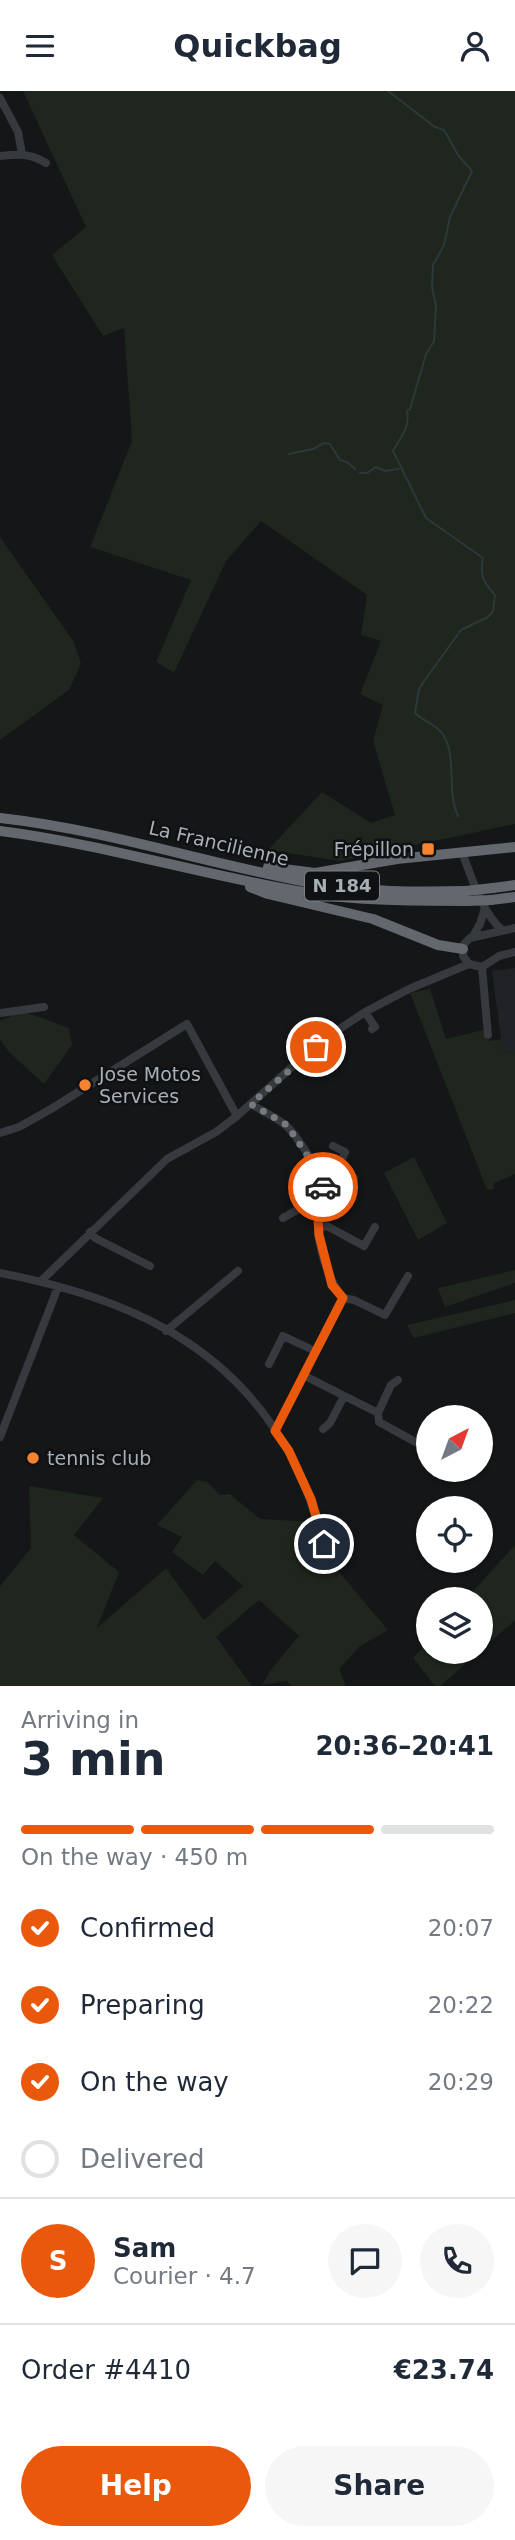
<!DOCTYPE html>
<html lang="en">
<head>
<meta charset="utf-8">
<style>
	body { margin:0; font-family:"DejaVu Sans",sans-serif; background:#f6f6f7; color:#1f2937; height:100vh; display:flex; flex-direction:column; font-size:26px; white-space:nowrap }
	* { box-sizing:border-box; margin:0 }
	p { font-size:23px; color:#747a83 }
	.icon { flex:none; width:38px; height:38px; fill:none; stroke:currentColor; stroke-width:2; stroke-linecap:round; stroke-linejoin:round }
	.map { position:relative; height:1595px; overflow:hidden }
	.panel { display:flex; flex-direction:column; background:#fff; flex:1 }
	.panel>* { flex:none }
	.needle { width:46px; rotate:41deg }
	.controls { position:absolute; left:416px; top:1314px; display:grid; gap:14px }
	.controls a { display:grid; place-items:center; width:77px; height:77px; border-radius:50%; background:#fff; box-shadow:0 2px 5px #0004; font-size:35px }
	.pin { position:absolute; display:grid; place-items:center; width:60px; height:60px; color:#fff; margin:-30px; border:4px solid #fff; border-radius:50%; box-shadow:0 2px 7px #0007 }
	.courier { position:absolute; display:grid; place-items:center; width:70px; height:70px; margin:-35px; border:5px solid #ea580c; border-radius:50%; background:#fff; color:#222; box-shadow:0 2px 9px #0007 }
	.head em { font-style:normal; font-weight:800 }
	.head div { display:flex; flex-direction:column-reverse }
	.head { display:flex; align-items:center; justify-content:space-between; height:119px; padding:0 21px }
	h1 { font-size:46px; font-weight:800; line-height:52px }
	.bar { display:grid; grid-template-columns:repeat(4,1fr); gap:10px 7px; align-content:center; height:84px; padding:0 21px }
	.bar i { height:9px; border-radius:5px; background:#e0e1e3 }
	.bar .active { background:#ea580c }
	.bar p { grid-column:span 4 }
	.line { display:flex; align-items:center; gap:18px; padding:0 21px; border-top:2px solid #e0e1e3 }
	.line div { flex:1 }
	.round { display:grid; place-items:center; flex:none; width:74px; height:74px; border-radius:37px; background:#f6f6f7 }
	ol { padding:0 21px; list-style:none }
	li { display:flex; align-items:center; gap:21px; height:77px }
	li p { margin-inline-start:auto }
	li .icon { padding:7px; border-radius:50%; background:#ea580c; color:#fff; stroke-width:4 }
	li:last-child { color:#747a83 }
	li i { width:38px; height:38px; border:4px solid #e0e1e3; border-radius:50% }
	.cta { display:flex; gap:14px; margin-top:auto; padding:14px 21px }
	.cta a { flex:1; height:80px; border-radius:42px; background:#ea580c; color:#fff; font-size:28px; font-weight:800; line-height:80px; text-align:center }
	.cta a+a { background:#f6f6f7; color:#1f2937 }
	header { display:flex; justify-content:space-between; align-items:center; height:91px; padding:0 21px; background:#fff; font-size:32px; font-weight:800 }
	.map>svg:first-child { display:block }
	.built { fill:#212225 }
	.green { fill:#1e261d }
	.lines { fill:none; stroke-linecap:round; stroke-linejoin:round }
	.stream { stroke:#2b383c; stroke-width:2 }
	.minor { stroke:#36393d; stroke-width:8 }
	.highway { stroke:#62686e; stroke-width:10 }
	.highway-bridge { stroke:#62686e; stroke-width:10 }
	.done { stroke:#747a80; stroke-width:7; stroke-dasharray:0 12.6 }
	.route { stroke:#ea580c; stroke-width:9 }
	.poi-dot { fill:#f6832f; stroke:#101113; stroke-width:2.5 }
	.labels { text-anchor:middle; stroke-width:5; stroke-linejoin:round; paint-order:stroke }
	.shield { fill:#101113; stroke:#7a8086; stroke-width:2 }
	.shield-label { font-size:18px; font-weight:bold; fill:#a7b0b8 }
	.street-label { font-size:19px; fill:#a7b0b8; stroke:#101113 }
	.poi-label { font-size:19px; fill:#a7b0b8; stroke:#101113; text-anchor:start }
</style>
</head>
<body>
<header><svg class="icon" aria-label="menu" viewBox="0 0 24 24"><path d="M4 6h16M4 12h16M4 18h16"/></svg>Quickbag<svg class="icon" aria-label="person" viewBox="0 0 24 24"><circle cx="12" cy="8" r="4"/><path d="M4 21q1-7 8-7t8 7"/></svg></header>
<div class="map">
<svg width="515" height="1595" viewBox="0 0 515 1595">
	<rect width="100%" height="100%" fill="#151618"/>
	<path class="built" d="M515,877V961L503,962L492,880Z"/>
	<path class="green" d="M23,0H515V733L340,770L268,759L322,701L371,732L395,724L373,650L383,614L360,603L381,550L361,544L367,504L261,430L226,470L174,582L156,571L191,489L90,456L132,350L124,237L103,245L52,164L86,136Z
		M0,446L74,551L81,573L69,599L0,649Z
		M430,898L446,948L483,939L489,950L502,948L504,962L515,961V1083L493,1093L494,1098L487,1099L410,902Z
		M22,920L69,937L72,954L44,993L10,962L0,949V930Z
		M414,1066L447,1132L418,1149L384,1082Z
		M515,1179V1192L445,1216L438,1197Z
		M515,1209V1222L414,1247L407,1234Z
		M197,1389L207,1391L220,1404L230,1403L260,1428L317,1431L329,1469L388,1539L360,1555L339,1578L346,1595H291L287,1590L262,1594L270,1580L299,1545L259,1509L216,1546L252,1595H0V1495L31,1457L29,1395L103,1407L74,1444L119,1481L97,1537L166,1477L204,1529L243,1495L215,1470L203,1484L172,1461L182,1446L157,1434Z
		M515,1454V1529L481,1559V1508H466Z
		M429,1550V1561H479L440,1595H435L413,1567Z"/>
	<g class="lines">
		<path class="stream" d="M388,0L435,36L444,39L458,64L472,80L450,126L444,154L433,174L432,196L436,215L434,250L426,263L410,318L407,320C410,338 401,345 393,360L426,427L483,467C480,485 483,491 495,504L493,520L488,526L461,539L427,586L419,598L415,622C423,630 435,633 442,642C458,665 446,700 458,725
			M289,363L313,358L324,352L330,353L340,369L347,371L355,378
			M360,382H367L376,376L385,380L399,378"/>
		<path class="minor" d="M0,7L18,41L22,63
			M0,65C18,63 30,62 46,72
			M462,761C472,787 481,820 502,839
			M515,837L470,847L464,853L463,865L469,873L482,876L499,865L515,861
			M473,845L480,833L485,817
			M482,876L488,944
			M365,921L375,936L372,938
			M0,922L44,916
			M251,1013C262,1020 274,1025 284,1033C294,1040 320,1080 322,1092C325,1105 319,1117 318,1130C317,1155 328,1188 343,1207L275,1340
			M0,1042L19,1036L51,1018L187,933L237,1025
			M333,1055L345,1061L337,1081
			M322,1096L337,1081L354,1087
			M283,1127L304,1115L321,1116
			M318,1137L327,1135L364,1155L375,1136
			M90,1141L95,1147L150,1175
			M0,1182C120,1205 226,1249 288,1360C308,1394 317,1432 329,1469
			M41,1190L167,1068L216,1041L237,1025L311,959L338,939L365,921L409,898L469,873
			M343,1207L354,1209L385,1224L408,1185
			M166,1240L238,1180
			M269,1273L283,1245L315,1260
			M303,1284L378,1322L379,1331L421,1354L429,1338
			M378,1322L391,1294L398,1289
			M323,1338L330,1332L344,1305
			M0,1346L58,1196"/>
		<path class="highway" d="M0,727C108,739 211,774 317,793C366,801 416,801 466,800
			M0,740C102,753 202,784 303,801C358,810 413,810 468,810
			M268,776L315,782L397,768L515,756
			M250,796L268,803L373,828L438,854L463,858
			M493,797L515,794
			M491,809L515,806"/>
		<path class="highway-bridge" d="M466,800L493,797
			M468,810L491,809"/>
	</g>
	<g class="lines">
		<path class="done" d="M316,956L251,1013L287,1034L317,1079L323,1096"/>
		<path class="route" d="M323,1096L318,1128L319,1144L332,1194L343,1207L275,1340L289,1360L311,1408L324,1453"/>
	</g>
	<g class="poi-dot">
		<rect x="421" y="751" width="14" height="14" rx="3.5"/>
		<circle cx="85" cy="994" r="7"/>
		<circle cx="33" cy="1367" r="7"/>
	</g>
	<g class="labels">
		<rect class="shield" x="305" y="780.5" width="74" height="29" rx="5"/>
		<g class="shield-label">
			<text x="342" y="801">N 184</text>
		</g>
		<g class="street-label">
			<text transform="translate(219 752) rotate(13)" y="7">La Francilienne</text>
		</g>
		<g class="poi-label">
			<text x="414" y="765" text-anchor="end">Frépillon</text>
			<text x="99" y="990">Jose Motos<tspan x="99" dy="22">Services</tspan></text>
			<text x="47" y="1374">tennis club</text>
		</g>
	</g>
</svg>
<div class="controls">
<a><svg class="needle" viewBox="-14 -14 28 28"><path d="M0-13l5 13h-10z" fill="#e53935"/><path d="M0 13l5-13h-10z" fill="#747a83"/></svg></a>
<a><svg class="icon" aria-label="locate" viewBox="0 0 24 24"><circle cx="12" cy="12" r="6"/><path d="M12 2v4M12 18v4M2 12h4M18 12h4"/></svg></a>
<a><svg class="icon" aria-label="layers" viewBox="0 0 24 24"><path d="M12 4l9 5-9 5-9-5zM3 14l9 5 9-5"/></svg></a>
</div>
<div class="pin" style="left:316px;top:956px;background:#ea580c"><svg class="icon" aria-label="bag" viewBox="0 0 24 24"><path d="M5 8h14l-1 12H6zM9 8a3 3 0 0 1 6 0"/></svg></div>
<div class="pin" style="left:324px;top:1453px;background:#1f2937"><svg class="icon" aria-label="home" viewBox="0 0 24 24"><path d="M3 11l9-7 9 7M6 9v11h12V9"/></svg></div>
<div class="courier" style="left:323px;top:1096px"><svg class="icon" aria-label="car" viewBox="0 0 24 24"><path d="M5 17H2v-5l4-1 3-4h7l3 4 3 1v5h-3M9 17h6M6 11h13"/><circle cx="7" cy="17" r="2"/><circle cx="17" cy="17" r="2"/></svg></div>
</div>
<section class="panel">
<div class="head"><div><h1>3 min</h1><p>Arriving in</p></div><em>20:36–20:41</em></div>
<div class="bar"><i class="active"></i><i class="active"></i><i class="active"></i><i></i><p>On the way · 450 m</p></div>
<ol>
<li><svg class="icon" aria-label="check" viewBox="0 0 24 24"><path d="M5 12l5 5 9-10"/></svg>Confirmed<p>20:07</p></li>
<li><svg class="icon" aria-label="check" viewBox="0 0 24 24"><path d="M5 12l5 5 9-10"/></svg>Preparing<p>20:22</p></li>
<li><svg class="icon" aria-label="check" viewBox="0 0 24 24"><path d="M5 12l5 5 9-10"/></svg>On the way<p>20:29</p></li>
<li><i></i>Delivered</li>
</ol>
<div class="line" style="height:126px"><b class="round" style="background:#ea580c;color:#fff">S</b><div><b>Sam</b><p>Courier · 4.7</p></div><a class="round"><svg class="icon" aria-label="chat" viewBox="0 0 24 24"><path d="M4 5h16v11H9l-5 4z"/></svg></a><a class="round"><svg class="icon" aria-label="phone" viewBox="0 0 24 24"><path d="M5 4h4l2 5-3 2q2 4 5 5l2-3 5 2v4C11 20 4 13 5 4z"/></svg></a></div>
<div class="line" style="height:91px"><div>Order #4410</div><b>€23.74</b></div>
<div class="cta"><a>Help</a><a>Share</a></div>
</section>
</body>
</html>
